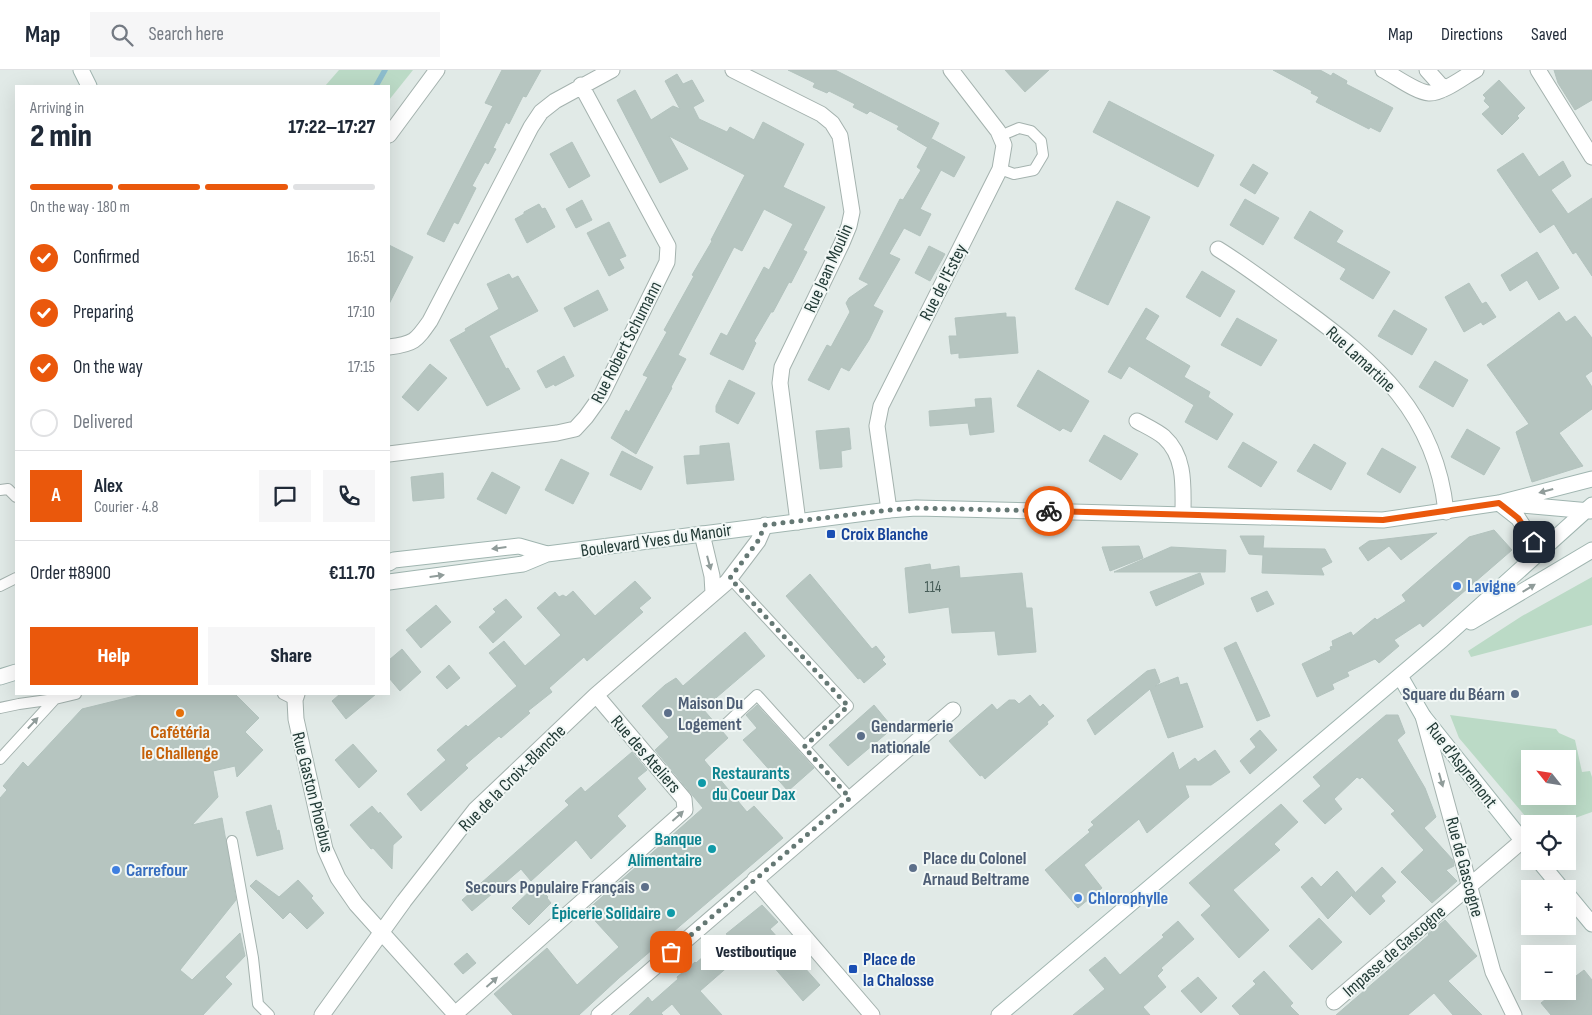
<!DOCTYPE html>
<html lang="en">
<head>
<meta charset="utf-8">
<style>
	body { margin:0; font-family:"Sofia Sans Condensed",sans-serif; background:#f6f6f7; color:#1f2937; height:100vh; display:flex; flex-direction:column; font-size:19px; white-space:nowrap }
	* { box-sizing:border-box; margin:0 }
	p { font-size:16px; color:#747a83 }
	.icon { flex:none; width:28px; height:28px; fill:none; stroke:currentColor; stroke-width:2; stroke-linecap:round; stroke-linejoin:round }
	.map { position:relative; flex:1; overflow:hidden }
	.sheet { position:absolute; left:15px; top:15px; width:375px; height:610px; display:flex; flex-direction:column; background:#fff; border-radius:0px; box-shadow:0 5px 20px #0002 }
	.sheet>* { flex:none }
	.needle { width:32px; rotate:300deg }
	.controls { position:absolute; left:1521px; top:680px; display:grid; gap:10px }
	.controls a { display:grid; place-items:center; width:55px; height:55px; border-radius:0px; background:#fff; box-shadow:0 5px 20px #0002; font-size:25px }
	.pin { position:absolute; display:grid; place-items:center; width:42px; height:42px; color:#fff; margin:-21px; border-radius:10px; box-shadow:0 2px 8px #0006 }
	.courier { position:absolute; display:grid; place-items:center; width:50px; height:50px; margin:-25px; border:4px solid #ea580c; border-radius:50%; background:#fff; color:#222; box-shadow:0 1px 6px #0007 }
	.bubble { position:absolute; height:35px; border-radius:0px; background:#fff; box-shadow:0 5px 20px #0002; font-size:16px; font-weight:800; line-height:35px; text-align:center }
	.head em { font-style:normal; font-weight:800 }
	.head div { display:flex; flex-direction:column-reverse }
	.head { display:flex; align-items:center; justify-content:space-between; height:85px; padding:0 15px }
	h1 { font-size:32px; font-weight:800; line-height:38px }
	.bar { display:grid; grid-template-columns:repeat(4,1fr); gap:8px 5px; align-content:center; height:60px; padding:0 15px }
	.bar i { height:6px; border-radius:4px; background:#e0e1e3 }
	.bar .on { background:#ea580c }
	.bar p { grid-column:span 4 }
	.line { display:flex; align-items:center; gap:12px; padding:0 15px; border-top:1px solid #e0e1e3 }
	.line div { flex:1 }
	.round { display:grid; place-items:center; flex:none; width:52px; height:52px; border-radius:0px; background:#f6f6f7 }
	ol { padding:0 15px; list-style:none }
	li { display:flex; align-items:center; gap:15px; height:55px }
	li p { margin-inline-start:auto }
	li .icon { padding:5px; border-radius:50%; background:#ea580c; color:#fff; stroke-width:4 }
	li:last-child { color:#747a83 }
	li i { width:28px; height:28px; border:2px solid #e0e1e3; border-radius:50% }
	.cta { display:flex; gap:10px; margin-top:auto; padding:10px 15px }
	.cta a { flex:1; height:58px; border-radius:0px; background:#ea580c; color:#fff; font-size:20px; font-weight:800; line-height:58px; text-align:center }
	.cta a+a { background:#f6f6f7; color:#1f2937 }
	header { display:flex; align-items:center; gap:30px; box-sizing:border-box; height:70px; padding:0 25px; background:#fff; border-bottom:1px solid #e0e1e3 }
	header strong { font-size:24px }
	nav { display:flex; gap:28px; margin-inline-start:auto; font-size:18px }
	.search { width:350px; height:45px; background:#f6f6f7; display:flex; align-items:center; gap:12px; box-sizing:border-box; padding:0 18px; border-radius:0px; color:#747a83; font-size:19px }
	.map>svg:first-child { display:block }
	.green { fill:#bbdac6; fill-rule:evenodd }
	.lines { fill:none; stroke-linecap:round; stroke-linejoin:round }
	.stream { stroke:#8cbccc; stroke-width:5.5 }
	.building { fill:#b6c5c0; stroke:#b3c3be }
	.lane-casing { stroke:#a4b2ae; stroke-width:12 }
	.street-casing { stroke:#a4b2ae; stroke-width:17 }
	.secondary-casing { stroke:#a0b5b0; stroke-width:17 }
	.lane { stroke:#fff; stroke-width:10 }
	.street { stroke:#fff; stroke-width:15 }
	.secondary { stroke:#fff; stroke-width:15 }
	.oneway { fill:#909c9a }
	.done { stroke:#657874; stroke-width:5; stroke-dasharray:0 9 }
	.route { stroke:#ea580c; stroke-width:6 }
	.transit-dot { fill:#1a4fb4; stroke:#f1f7f5; stroke-width:2 }
	.shop-dot { fill:#3f7fe0; stroke:#f1f7f5; stroke-width:2 }
	.service-dot { fill:#5c6f8a; stroke:#f1f7f5; stroke-width:2 }
	.food-dot { fill:#e8710a; stroke:#f1f7f5; stroke-width:2 }
	.culture-dot { fill:#0f9aa8; stroke:#f1f7f5; stroke-width:2 }
	.labels { text-anchor:middle; stroke-width:4; stroke-linejoin:round; paint-order:stroke }
	.number-label { font-size:15px; fill:#475d58 }
	.street-label { font-size:18px; fill:#223a36; stroke:#f1f7f5 }
	.transit-label { font-size:18px; font-weight:bold; fill:#164399; stroke:#f1f7f5; text-anchor:start }
	.shop-label { font-size:18px; font-weight:bold; fill:#366cbe; stroke:#f1f7f5; text-anchor:start }
	.service-label { font-size:18px; font-weight:bold; fill:#4e5e75; stroke:#f1f7f5; text-anchor:start }
	.food-label { font-size:18px; font-weight:bold; fill:#c56008; stroke:#f1f7f5 }
	.culture-label { font-size:18px; font-weight:bold; fill:#0d838f; stroke:#f1f7f5; text-anchor:end }
</style>
</head>
<body>
<header>
<strong>Map</strong>
<div class="search"><svg class="icon" aria-label="search" viewBox="0 0 24 24"><circle cx="10" cy="10" r="6"/><path d="M15 15l6 6"/></svg>Search here</div>
<nav><a>Map</a><a>Directions</a><a>Saved</a></nav>
</header>
<div class="map">
<svg width="1592" height="945" viewBox="0 0 1592 945">
	<rect width="100%" height="100%" fill="#e1eae7"/>
	<path class="green" d="M339,0H413L389,30V16H325Z
		M1592,507V555L1471,587L1468,581L1522,546Z
		M1450,645L1556,659L1559,663L1575,670L1582,702L1590,701L1592,707V742L1558,754H1532L1459,668ZM1530,689H1568V726H1530Z"/>
	<g class="lines">
		<path class="stream" d="M376,16L385,0"/>
	</g>
	<path class="building" d="M502,0H541L526,27L523,26L509,54L506,52L493,78L496,79L488,94L485,92L472,116L476,118L458,154L454,152L444,172L427,164L493,36L485,33Z
		M788,0H835L939,53L927,77L897,59L899,56L870,41L867,44L853,37L855,34L829,21L827,23L813,17L815,13Z
		M1005,0H1049L1025,22Z
		M1273,0H1320L1331,6L1333,3L1347,11L1346,14L1393,38L1380,62L1370,57L1369,59L1316,32L1319,27L1311,23L1312,21Z
		M1554,0H1592V30L1575,40L1558,13Z
		M677,4L683,14L692,10L704,31L693,37L699,49L727,62L730,57L754,70L763,52L804,74L783,117L825,137L803,180L807,182L791,213L789,212L773,242H771L754,271L756,273L743,300L710,284L721,263L727,266L764,197L769,200L793,154L764,139L742,181L734,177L678,285L686,289L671,317L672,318L636,384L611,368L626,340L629,342L648,307L643,305L667,262L664,260L694,206L692,205L712,171L711,170L745,105L669,66L688,99L660,113L617,30L635,20L651,50L673,36L680,39L665,11Z
		M1499,10L1525,38L1517,46L1519,48L1502,65L1482,44L1490,37L1484,31L1486,28L1483,25Z
		M1109,31L1214,85L1198,117L1093,62Z
		M932,69L965,87L954,107L941,100L920,139L931,144L920,166L904,158L889,184L900,189L873,236L883,241L869,270L849,301L841,297L829,320L808,310L827,275L831,277L850,242L846,233L849,228L869,214L859,209L900,129L903,130L921,100L917,97Z
		M572,72L590,106L569,118L550,84Z
		M1523,83L1539,107L1563,91L1571,106L1551,120L1568,144L1592,128V206L1576,182L1573,184L1554,154L1540,163L1497,100Z
		M1253,94L1268,103L1255,124L1240,115Z
		M1245,129L1279,148L1263,175L1230,155Z
		M582,130L592,150L576,158L566,139Z
		M1117,131L1150,147L1108,235L1075,219Z
		M539,134L542,139L545,138L555,157L527,173L515,149L524,144V142Z
		M1310,141L1343,161L1336,172L1390,202L1373,229L1340,209L1346,199L1294,168Z
		M609,152L626,186L619,189L624,198L609,206L587,163Z
		M389,175L413,187L389,234Z
		M929,176L945,184L930,211L915,203Z
		M1537,182L1559,218L1539,230L1527,210L1510,221L1501,205Z
		M1202,201L1235,221L1220,247L1186,227Z
		M509,204L512,209L518,206L538,241L489,266L506,299L508,298L520,319L487,336L450,270L466,261L465,259L499,239L487,214Z
		M1469,213L1482,234L1486,232L1496,247L1483,255L1481,252L1464,262L1445,227Z
		M598,220L608,240L574,257L564,238Z
		M1146,238L1159,246L1145,269L1190,296L1184,307L1210,322L1208,327L1233,344L1217,370L1185,352L1194,335L1129,296L1121,309L1108,302Z
		M1394,240L1427,259L1412,285L1378,266Z
		M1559,242L1566,252L1575,246L1592,268V301L1585,306L1592,317V339L1559,363L1583,396L1532,412L1516,362L1529,354L1487,295Z
		M1006,243V247H1015L1018,283L959,288V283L951,284L949,266H957L955,248Z
		M1237,248L1277,270L1261,296L1221,275Z
		M564,286L574,306L555,316L554,314L546,318L537,301Z
		M1435,291L1468,310L1453,337L1419,317Z
		M430,294L447,308L418,341L402,327Z
		M1038,300L1089,331L1071,362L1063,358L1060,361L1017,336Z
		M729,310L755,323L738,354L716,342V336Z
		M991,328L994,362L970,365L968,353L930,356L929,341L976,337L975,329Z
		M849,358L851,379L841,381L842,397L820,399L816,361Z
		M1467,359L1500,378L1484,405L1451,387Z
		M1104,365L1138,384L1121,410L1089,391Z
		M1243,372L1277,392L1261,417L1228,397Z
		M729,373L734,410L687,414L684,386L700,385V376Z
		M1314,374L1346,393L1331,420L1297,401Z
		M1382,378L1416,397L1400,423L1367,404Z
		M622,381L653,397L641,420L610,405Z
		M561,389L589,403L573,434L545,420Z
		M492,402L520,417L506,444L477,429Z
		M443,403L444,428L413,431L411,407Z
		M1494,460L1512,480L1423,557L1420,553L1394,570L1399,576L1379,593L1375,589L1347,602L1349,606L1332,614L1334,619L1317,627L1302,594L1331,580L1330,577L1333,576L1332,571L1351,562L1353,566L1375,548L1377,550L1406,531L1402,525L1469,467Z
		M1437,463L1401,490L1389,476L1368,491L1359,478L1369,471Z
		M1240,466H1264L1263,478L1325,479L1332,492L1321,498L1324,505L1262,503L1263,485L1249,484Z
		M1139,476L1143,488L1110,501L1102,477Z
		M1171,477L1226,480L1225,502H1114Z
		M930,494L931,500L959,496L960,508L1022,503L1026,538H1032L1036,582L998,585L995,561L952,563L949,537L909,543L905,498Z
		M1200,503L1204,514L1156,536L1150,522Z
		M810,504L872,579L876,576L885,587L882,590L886,594L864,613L860,608L858,609L786,526Z
		M635,511L651,528L639,538L643,542L587,591L584,587L549,618L552,622L528,641L530,643L501,668L499,666L465,695L468,698L421,741L407,724L446,690L437,680L466,655L468,657L517,616L489,583L504,571L525,596L561,565L537,538L555,522L559,527L563,525L566,527L573,521L595,546Z
		M1267,521L1274,534L1257,542L1251,528Z
		M506,529L522,547L493,573L479,557L496,542L493,539Z
		M436,535L451,552L421,578L406,560Z
		M745,562L765,586L703,639L728,668L704,690L747,742L754,736L783,768L619,908L579,945H513L494,924L547,878L577,915L619,877L586,841L703,738L655,680L669,667L642,636L665,615L676,608L683,616Z
		M1236,572L1270,646L1257,651L1224,578Z
		M402,579L421,602L400,621L389,608V590Z
		M449,595L460,608L447,619L436,607Z
		M1155,599L1160,612L1155,616L1178,607L1180,615L1187,613L1203,657L1168,668L1150,619L1095,665L1087,650L1147,601Z
		M143,624H235L259,648L245,662L263,680L237,707L235,696L213,701L218,727L192,755L222,748L236,830L180,900L192,910L240,863L245,886L225,907L232,914L203,945H0V728L7,720L3,716L23,692L28,697L82,639Z
		M340,624H376L346,649L332,631Z
		M1030,625L1040,637L1043,634L1054,646L1047,652L1048,654L985,709L982,705L980,706L949,671L992,634L997,640L1009,630H1015L1019,634Z
		M757,635L814,698L788,721L743,670L757,658L746,645Z
		M874,635L893,658L848,696L829,675Z
		M1386,645H1398L1405,663L1397,670L1425,718L1436,747L1424,758L1453,790L1454,796L1446,800L1457,811L1432,833L1401,802L1424,780L1391,744L1395,741L1362,707L1360,709L1357,707L1334,729L1342,739L1325,754L1303,731L1321,716L1313,707Z
		M1260,660L1277,680L1250,704L1240,691L1256,677L1250,669Z
		M353,674L377,701L359,718L335,690Z
		M1215,680L1230,702L1211,715H1185L1189,727L1147,763L1139,749L1084,795L1102,818L1078,838L1045,800L1090,762L1088,760L1094,755L1091,752L1173,682L1179,700L1195,688L1198,692Z
		M632,682L647,700L637,708L646,719L617,746L626,756L591,789L576,770L531,811L521,799L472,841L462,830L569,735L565,731L581,717L585,722Z
		M1281,734L1298,752L1274,774L1280,780L1233,820L1269,860L1239,888L1201,845L1211,836L1189,813Z
		M271,735L277,761L279,760L283,779L257,786L246,742Z
		M372,736L379,744L380,742L402,767L393,775L392,799L373,778L371,779L350,755Z
		M1382,797L1396,812L1381,826L1385,831L1370,845L1352,826Z
		M1337,801L1355,822L1328,849L1301,817L1312,807L1321,817Z
		M256,810L279,827L298,810L313,826L311,828L324,843L307,859L290,842L283,849L250,816Z
		M536,815L548,827L547,828L551,833L529,855L512,838Z
		M762,835L778,852L770,859L820,915L803,931L754,874L700,921L722,945H681L672,934L661,943L663,945H629L648,927L652,932L678,909L677,907L695,892L696,893L728,865L726,864Z
		M1319,848L1342,872L1312,900L1289,876Z
		M1445,850L1477,886L1448,911L1482,945H1453L1434,923L1408,945H1336L1429,865L1428,864Z
		M1178,851L1194,869L1161,898L1163,900L1157,906L1166,917L1143,937L1150,945H1073L1105,919L1089,900L1105,887L1120,905L1164,867L1162,865Z
		M467,883L476,893L463,904L454,894Z
		M1584,900L1592,910V945H1551L1541,933L1556,921H1568V912Z
		M1264,901L1293,933L1290,936L1299,945H1240L1232,936L1256,914L1253,911Z
		M1198,907L1217,928L1201,943L1181,921Z"/>
	<g class="lines">
		<defs>
			<path id="lane" d="M1000,99L1014,104L1034,100L1043,85L1041,71L1031,61L1019,58L1000,66
				M0,420L8,419L16,427
				M730,508L848,636L804,677
				M0,516L16,508
				M283,624L295,630
				M0,638L19,634L55,629
				M725,655L757,625L850,728
				M0,689L55,629L76,624
				M232,771L253,888L258,934L269,945"/>
			<path id="street" d="M733,0L821,44L832,53L840,66L852,142L849,156L842,173L782,297L780,313L798,452
				M1383,0C1395,6 1416,22 1429,23C1442,24 1465,6 1476,0
				M1427,0L1444,19
				M1538,0L1592,87
				M389,65L437,0
				M1218,179C1247,197 1274,218 1302,238C1376,292 1436,344 1446,442
				M389,277C414,274 416,271 430,251L531,57L541,42L555,31L612,0
				M1137,351C1146,356 1157,361 1164,367C1186,387 1183,417 1183,444
				M389,384L557,363L575,359L586,347L601,326L667,192L668,176L581,15
				M889,440L877,356L881,336L1000,99L1004,75L998,61L951,0
				M702,464L712,506L713,523
				M297,624L295,630L296,649L325,779L338,808L356,834L456,945
				M1423,646L1493,902L1514,945
				M755,809L872,945
				M1334,932L1522,771
				M455,944L685,740L684,729L596,625
				M322,945L404,831L475,740L596,625L727,512L758,471L765,455
				M599,945L953,640"/>
			<path id="secondary" d="M81,0L89,16
				M1499,433L1518,448L1540,482
				M1511,434L1590,441
				M389,493L394,490L519,476L547,484
				M389,512L523,494L547,484L889,440L916,438L1383,450L1499,433L1592,409
				M1471,552L1592,480
				M1400,606L1423,646L1530,780
				M0,607L16,602
				M1539,791L1562,819
				M1568,825L1592,854
				M999,945L1442,570L1592,435"/>
		</defs>
		<use href="#lane" class="lane-casing"/>
		<use href="#street" class="street-casing"/>
		<use href="#secondary" class="secondary-casing"/>
		<use href="#lane" class="lane"/>
		<use href="#street" class="street"/>
		<use href="#secondary" class="secondary"/>
	</g>
	<defs><path id="oneway-solid" d="M-6-.8H1V-3.2L6.5 0L1 3.2V.8H-6Z" transform="scale(1.25)"/></defs>
	<g class="oneway">
		<use href="#oneway-solid" transform="translate(1546 421) rotate(165)"/>
		<use href="#oneway-solid" transform="translate(499 478) rotate(173)"/>
		<use href="#oneway-solid" transform="translate(709 493) rotate(75)"/>
		<use href="#oneway-solid" transform="translate(437 506) rotate(-8)"/>
		<use href="#oneway-solid" transform="translate(1529 518) rotate(-31)"/>
		<use href="#oneway-solid" transform="translate(33 653) rotate(-47)"/>
		<use href="#oneway-solid" transform="translate(1441 710) rotate(74)"/>
		<use href="#oneway-solid" transform="translate(678 746) rotate(-42)"/>
		<use href="#oneway-solid" transform="translate(492 912) rotate(-42)"/>
	</g>
	<g class="lines">
		<path class="done" d="M671,882L850,728L804,677L848,636L730,508L758,471L765,455L889,440L916,438L1049,441"/>
		<path class="route" d="M1049,441L1383,450L1499,433L1518,448L1534,472"/>
	</g>
	<g class="transit-dot">
		<rect x="826" y="459" width="10" height="10" rx="2.5"/>
		<rect x="848" y="894" width="10" height="10" rx="2.5"/>
	</g>
	<g class="shop-dot">
		<circle cx="1457" cy="516" r="5"/>
		<circle cx="116" cy="800" r="5"/>
		<circle cx="1078" cy="828" r="5"/>
	</g>
	<g class="service-dot">
		<circle cx="1515" cy="624" r="5"/>
		<circle cx="668" cy="643" r="5"/>
		<circle cx="861" cy="666" r="5"/>
		<circle cx="913" cy="798" r="5"/>
		<circle cx="645" cy="817" r="5"/>
	</g>
	<circle class="food-dot" cx="180" cy="643" r="5"/>
	<g class="culture-dot">
		<circle cx="702" cy="713" r="5"/>
		<circle cx="712" cy="779" r="5"/>
		<circle cx="671" cy="843" r="5"/>
	</g>
	<g class="labels">
		<g class="number-label">
			<text x="933" y="522">114</text>
		</g>
		<g class="street-label">
			<text transform="translate(828 198) rotate(-66)" y="6">Rue Jean Moulin</text>
			<text transform="translate(943 212) rotate(-63)" y="6">Rue de l'Estey</text>
			<text transform="translate(626 272) rotate(-63)" y="6">Rue Robert Schumann</text>
			<text transform="translate(1361 289) rotate(43)" y="6">Rue Lamartine</text>
			<text transform="translate(656 470) rotate(-8)" y="6">Boulevard Yves du Manoir</text>
			<text transform="translate(646 684) rotate(49)" y="6">Rue des Ateliers</text>
			<text transform="translate(1462 695) rotate(52)" y="6">Rue d'Aspremont</text>
			<text transform="translate(512 708) rotate(-45)" y="6">Rue de la Croix-Blanche</text>
			<text transform="translate(313 722) rotate(76)" y="6">Rue Gaston Phoebus</text>
			<text transform="translate(1465 797) rotate(75)" y="6">Rue de Gascogne</text>
			<text transform="translate(1394 881) rotate(-41)" y="6">Impasse de Gascogne</text>
		</g>
		<g class="transit-label">
			<text x="841" y="470">Croix Blanche</text>
			<text x="863" y="895">Place de<tspan x="863" dy="21">la Chalosse</tspan></text>
		</g>
		<g class="shop-label">
			<text x="1467" y="522">Lavigne</text>
			<text x="126" y="806">Carrefour</text>
			<text x="1088" y="834">Chlorophylle</text>
		</g>
		<g class="service-label">
			<text x="1505" y="630" text-anchor="end">Square du Béarn</text>
			<text x="678" y="639">Maison Du<tspan x="678" dy="21">Logement</tspan></text>
			<text x="871" y="662">Gendarmerie<tspan x="871" dy="21">nationale</tspan></text>
			<text x="923" y="794">Place du Colonel<tspan x="923" dy="21">Arnaud Beltrame</tspan></text>
			<text x="635" y="823" text-anchor="end">Secours Populaire Français</text>
		</g>
		<g class="food-label">
			<text x="180" y="668">Cafétéria<tspan x="180" dy="21">le Challenge</tspan></text>
		</g>
		<g class="culture-label">
			<text x="712" y="709" text-anchor="start">Restaurants<tspan x="712" dy="21">du Coeur Dax</tspan></text>
			<text x="702" y="775">Banque<tspan x="702" dy="21">Alimentaire</tspan></text>
			<text x="661" y="849">Épicerie Solidaire</text>
		</g>
	</g>
</svg>
<div class="controls">
<a><svg class="needle" viewBox="-14 -14 28 28"><path d="M0-13l5 13h-10z" fill="#e53935"/><path d="M0 13l5-13h-10z" fill="#747a83"/></svg></a>
<a><svg class="icon" aria-label="locate" viewBox="0 0 24 24"><circle cx="12" cy="12" r="6"/><path d="M12 2v4M12 18v4M2 12h4M18 12h4"/></svg></a>
<a>+</a>
<a>−</a>
</div>
<div class="pin" style="left:671px;top:882px;background:#ea580c"><svg class="icon" aria-label="bag" viewBox="0 0 24 24"><path d="M5 8h14l-1 12H6zM9 8a3 3 0 0 1 6 0"/></svg></div>
<div class="pin" style="left:1534px;top:472px;background:#1f2937"><svg class="icon" aria-label="home" viewBox="0 0 24 24"><path d="M3 11l9-7 9 7M6 9v11h12V9"/></svg></div>
<div class="courier" style="left:1049px;top:441px"><svg class="icon" aria-label="bike" viewBox="0 0 24 24"><circle cx="6" cy="16" r="4"/><circle cx="18" cy="16" r="4"/><path d="M6 16l4-8h5l3 8M10 8l3 8H6M13 5h3"/></svg></div>
<div class="bubble" style="left:701px;top:865px;width:110px">Vestiboutique</div>
<section class="sheet">
<div class="head"><div><h1>2 min</h1><p>Arriving in</p></div><em>17:22–17:27</em></div>
<div class="bar"><i class="on"></i><i class="on"></i><i class="on"></i><i></i><p>On the way · 180 m</p></div>
<ol>
<li><svg class="icon" aria-label="check" viewBox="0 0 24 24"><path d="M5 12l5 5 9-10"/></svg>Confirmed<p>16:51</p></li>
<li><svg class="icon" aria-label="check" viewBox="0 0 24 24"><path d="M5 12l5 5 9-10"/></svg>Preparing<p>17:10</p></li>
<li><svg class="icon" aria-label="check" viewBox="0 0 24 24"><path d="M5 12l5 5 9-10"/></svg>On the way<p>17:15</p></li>
<li><i></i>Delivered</li>
</ol>
<div class="line" style="height:90px"><b class="round" style="background:#ea580c;color:#fff">A</b><div><b>Alex</b><p>Courier · 4.8</p></div><a class="round"><svg class="icon" aria-label="chat" viewBox="0 0 24 24"><path d="M4 5h16v11H9l-5 4z"/></svg></a><a class="round"><svg class="icon" aria-label="phone" viewBox="0 0 24 24"><path d="M5 4h4l2 5-3 2q2 4 5 5l2-3 5 2v4C11 20 4 13 5 4z"/></svg></a></div>
<div class="line" style="height:65px"><div>Order #8900</div><b>€11.70</b></div>
<div class="cta"><a>Help</a><a>Share</a></div>
</section>
</div>
</body>
</html>
